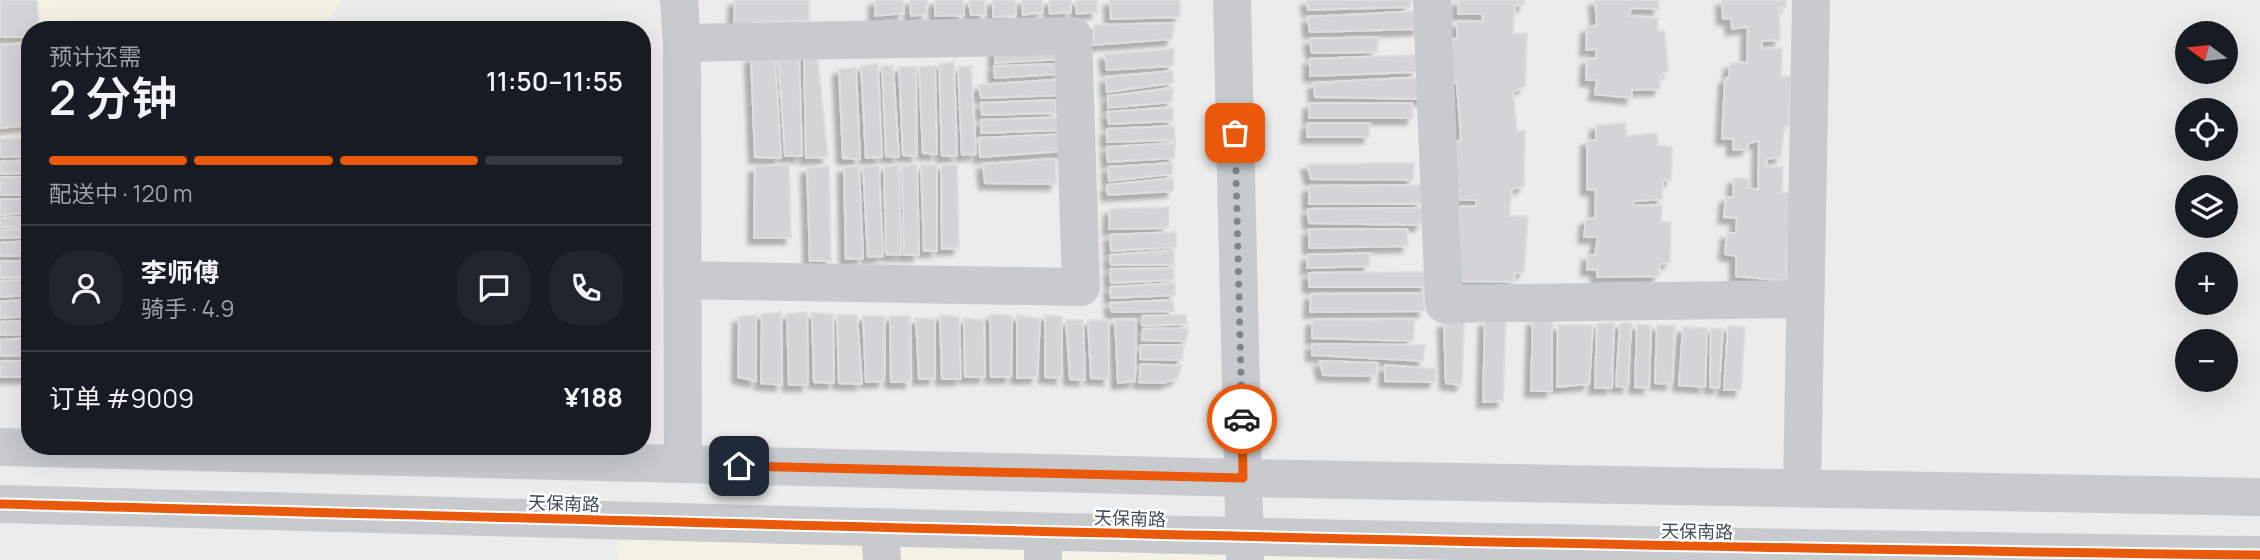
<!DOCTYPE html>
<html lang="zh">
<head>
<meta charset="utf-8">
<style>
	body { margin:0; font-family:Manrope,"Noto Sans SC",sans-serif; background:#20242c; color:#f1f3f6; height:100vh; display:flex; flex-direction:column; font-size:26px; white-space:nowrap }
	* { box-sizing:border-box; margin:0 }
	p { font-size:23px; color:#9ea1a6 }
	.icon { flex:none; width:38px; height:38px; fill:none; stroke:currentColor; stroke-width:2; stroke-linecap:round; stroke-linejoin:round }
	.map { position:relative; flex:1; overflow:hidden }
	.sheet { position:absolute; left:21px; top:21px; width:630px; height:434px; display:flex; flex-direction:column; background:#171b24; border-radius:28px; box-shadow:0 7px 28px #0002 }
	.sheet>* { flex:none }
	.needle { width:46px; rotate:285deg }
	.fabs { position:absolute; left:2175px; top:21px; display:grid; gap:14px }
	.fabs a { display:grid; place-items:center; width:63px; height:63px; border-radius:50%; background:#171b24; box-shadow:0 7px 28px #0002; font-size:35px }
	.pin { position:absolute; display:grid; place-items:center; width:60px; height:60px; color:#fff; margin:-30px; border-radius:14px; box-shadow:0 4px 10px #0006 }
	.courier { position:absolute; display:grid; place-items:center; width:70px; height:70px; margin:-35px; border:5px solid #ea580c; border-radius:50%; background:#fff; color:#222; box-shadow:0 2px 9px #0007 }
	.head em { font-style:normal; font-weight:600 }
	.head div { display:flex; flex-direction:column-reverse }
	.head { display:flex; align-items:center; justify-content:space-between; height:119px; padding:0 28px }
	h1 { font-size:46px; font-weight:600; line-height:52px }
	.bar { display:grid; grid-template-columns:repeat(4,1fr); gap:10px 7px; align-content:center; height:84px; padding:0 28px }
	.bar i { height:9px; border-radius:5px; background:#363941 }
	.bar .current { background:#ea580c }
	.bar p { grid-column:span 4 }
	.line { display:flex; align-items:center; gap:18px; padding:0 28px; border-top:2px solid #363941 }
	.line div { flex:1 }
	.round { display:grid; place-items:center; flex:none; width:74px; height:74px; border-radius:28px; background:#20242c }
	.map>svg:first-child { display:block }
	.commercial { fill:#f6f1e5 }
	.building { fill:#d4d4d7; stroke:#dededf; stroke-width:2; filter:url(#shadow) }
	.lines { fill:none; stroke-linecap:round; stroke-linejoin:round }
	.minor { stroke:#c8cbce; stroke-width:38 }
	.tertiary { stroke:#c8cbce; stroke-width:38 }
	.cycleway-casing { stroke:#fff; stroke-width:13 }
	.cycleway { stroke:#e8590c; stroke-width:9 }
	.done { stroke:#7e868d; stroke-width:7; stroke-dasharray:0 12.6 }
	.route { stroke:#ea580c; stroke-width:9 }
	.labels { text-anchor:middle; stroke-width:5; stroke-linejoin:round; paint-order:stroke }
	.street-label { font-size:18px; fill:#424f5a; stroke:#fff }
</style>
</head>
<body>
<div class="map">
<svg width="2260" height="560" viewBox="0 0 2260 560">
	<defs>
		<filter id="shadow"><feDropShadow dx="-6" dy="6" stdDeviation="2" flood-color="#0004"/></filter>
	</defs>
	<rect width="100%" height="100%" fill="#edecec"/>
	<path class="commercial" d="M0,0H341L322,30H30V133L0,134Z
		M617,521L1771,560H618Z"/>
	<path class="building" d="M0,0H37L39,30H30V37H0Z
		M735,0H809V20L734,24Z
		M875,0H903L904,13L875,16Z
		M910,0H927V14L911,16Z
		M935,0H963L964,15L935,16Z
		M969,0H984L986,15H971Z
		M993,0H1015L1016,16L993,17Z
		M1022,0H1042L1043,12L1023,15Z
		M1049,0H1071V12L1050,14Z
		M1076,0H1097V12L1077,14Z
		M1110,0H1180V17L1111,19Z
		M1307,0H1411L1410,7L1308,10Z
		M1447,0H1524V5H1515L1513,34L1527,33L1525,86L1513,92L1517,131H1525L1524,186L1512,189L1509,216H1528L1524,272L1515,273L1514,282L1459,281L1460,207L1476,206L1477,200H1457L1459,190L1450,187V145L1461,140L1457,83L1448,84L1446,40L1457,38V22L1483,21L1482,14H1458L1459,1Z
		M1595,0H1658L1659,9L1631,8L1629,16L1658,18L1657,30L1665,32L1668,71L1660,75V89L1632,90V98L1595,94L1597,80H1586L1587,59L1597,58L1596,49L1586,50L1587,28L1597,25Z
		M1722,0H1786V7L1779,8L1780,40L1762,41V49L1782,48L1781,77L1791,76L1789,125L1784,127L1781,157L1767,159L1766,166L1783,167L1782,192L1796,195L1795,248L1786,250L1787,281L1736,276V256L1725,254L1727,233H1736L1737,218L1724,217L1726,197H1733L1734,178L1748,179L1749,188L1758,190L1759,141L1749,143L1747,149L1733,150V139L1722,138L1725,79L1729,77L1730,64L1747,62L1748,27L1732,29L1731,19L1723,18Z
		M1419,11V29L1310,32L1308,17Z
		M583,23L584,30H398V25Z
		M1174,23L1172,39L1093,45L1094,25Z
		M1378,37L1377,52L1312,53L1310,39Z
		M30,43V125L0,128V45Z
		M995,49H1061V59L995,63Z
		M1174,49L1173,66L1107,70L1105,54Z
		M799,52L802,156H785L778,55Z
		M804,53H817L828,157L806,158Z
		M775,55L781,158L755,157L751,57Z
		M1416,55L1417,72L1310,76V59Z
		M954,62L957,156H942L939,64Z
		M878,64L882,157L866,158L861,66Z
		M1061,64V74L995,78L994,66Z
		M882,66H893L899,157L886,156Z
		M935,66L937,154L923,153L919,67Z
		M971,66L976,154L962,155L958,67Z
		M899,67H916L917,156L903,155Z
		M856,68L860,159L843,158L839,69Z
		M1173,71V83L1107,92L1106,77Z
		M1425,77L1424,99L1315,97L1314,83Z
		M1065,79L1064,95L981,98L979,85Z
		M1173,88L1172,102L1108,108V96Z
		M1056,100V113L982,115L981,103Z
		M1310,103H1412L1413,118H1309Z
		M1173,107V121L1109,124L1107,112Z
		M1066,117V130L981,133V120Z
		M1308,123H1370L1369,137H1307Z
		M1626,123V136L1657,133L1658,145L1672,147L1671,180H1663L1662,199L1634,201L1633,205L1662,206L1661,221L1671,223L1670,262L1660,264L1659,276L1597,277V270L1587,269L1588,255H1595L1598,237H1584L1586,219L1595,218L1596,190L1587,189V140H1596V125Z
		M1174,126L1175,140L1107,142V129Z
		M1067,134V151L980,157L979,138Z
		M30,138V156L0,157V139Z
		M1175,143L1174,158L1108,162L1107,147Z
		M1056,159V184L985,183L983,164Z
		M30,160V173L0,174V162Z
		M1173,163L1172,174L1109,181L1108,167Z
		M1414,163L1413,180L1311,179L1307,164Z
		M789,164L791,238H754L755,167Z
		M917,164L919,255H904L902,165Z
		M957,164L959,248L942,249L941,165Z
		M899,165L901,255L886,254L884,166Z
		M921,165H937V251H924Z
		M829,166L831,261H810L807,168Z
		M859,166L863,258L846,259L844,167Z
		M879,166L883,256L868,257L863,167Z
		M0,177H30V195H0Z
		M1173,178V191L1108,195L1107,185Z
		M1422,185L1421,204H1309V186Z
		M0,199H30V213L0,215Z
		M1169,207L1168,228L1109,229L1110,209Z
		M1425,208L1421,225L1309,223L1308,209Z
		M30,217V226L0,227V218Z
		M30,229V237L0,238V230Z
		M1309,229H1407L1408,246L1309,248Z
		M1176,232V247L1111,251L1110,235Z
		M30,241V256H0V243Z
		M1174,250V265H1111L1110,255Z
		M1370,253L1369,266L1307,268L1308,255Z
		M0,261H30V277L0,278Z
		M1174,268V280L1111,283L1110,269Z
		M1426,272L1427,287H1309V273Z
		M30,280V295L0,297V281Z
		M1175,283V295L1111,298L1110,287Z
		M1424,293V311L1310,312L1311,294Z
		M30,299V316L0,318V302Z
		M1173,300L1174,311L1112,312L1110,303Z
		M781,312L782,385L761,383L762,314Z
		M807,312L808,385H789L787,314Z
		M812,313L833,314L834,383L814,382Z
		M990,314L1012,316L1011,377H991Z
		M756,315V381L738,377L739,317Z
		M837,315H857L862,384L839,383Z
		M940,315L959,317L961,379H942Z
		M1017,315L1040,319L1037,377L1017,378Z
		M1045,315L1062,317V378L1045,377Z
		M1186,315L1187,324L1142,326V316Z
		M863,316H885L884,381L866,382Z
		M890,316H910L911,382H891Z
		M916,318L935,319V378L919,379Z
		M964,318L984,320L985,377H965Z
		M1115,319L1136,320L1135,381L1118,383Z
		M1415,319L1413,341L1312,338V320Z
		M1506,319L1503,401L1483,402L1485,321Z
		M1552,319V391H1531L1533,320Z
		M1066,320H1083L1085,380L1070,379Z
		M1088,320L1109,321V379L1091,378Z
		M30,321V334L0,335V322Z
		M1464,321L1462,385L1446,383L1444,322Z
		M1597,323H1614L1612,388H1595Z
		M1620,323H1631L1628,387L1616,386Z
		M1637,324L1651,326L1649,388L1635,387Z
		M1558,325H1593L1589,384L1557,387Z
		M1657,325L1675,326L1672,384L1655,383Z
		M1728,326L1745,327L1741,390H1724Z
		M1683,327L1707,328L1705,387L1679,385Z
		M1188,328L1186,341L1142,340L1143,329Z
		M1711,328L1723,329L1719,388L1710,387Z
		M30,338V355L0,356V340Z
		M1312,344L1425,345L1423,361L1312,355Z
		M1141,345H1184L1182,360L1140,359Z
		M0,361H30V377H0Z
		M1320,361L1378,363L1375,376L1323,375Z
		M1141,364L1182,366L1177,378L1164,383L1139,382Z
		M1385,365L1436,369L1435,382L1385,381Z"/>
	<g class="lines">
		<path class="minor" d="M679,0L682,43
			M1232,0L1245,560
			M1432,0L1444,304L1805,299
			M682,280L1081,287L1073,36L682,43L683,464
			M1802,488L1811,0
			M880,528L882,560
			M1043,532V560"/>
		<path class="tertiary" d="M0,447L1243,478L2260,497
			M0,504C753,524 1506,546 2260,555"/>
		<defs>
			<path id="cycleway" d="M0,504C753,524 1506,546 2260,555"/>
		</defs>
		<use href="#cycleway" class="cycleway-casing"/>
		<use href="#cycleway" class="cycleway"/>
	</g>
	<g class="lines">
		<path class="done" d="M1235,133L1242,419"/>
		<path class="route" d="M739,466L1243,478L1242,419"/>
	</g>
	<g class="labels">
		<g class="street-label">
			<text transform="translate(564 504) rotate(2)" y="6">天保南路</text>
			<text transform="translate(1130 519) rotate(2)" y="6">天保南路</text>
			<text transform="translate(1697 532) rotate(1)" y="6">天保南路</text>
		</g>
	</g>
</svg>
<div class="fabs">
<a><svg class="needle" viewBox="-14 -14 28 28"><path d="M0-13l5 13h-10z" fill="#e53935"/><path d="M0 13l5-13h-10z" fill="#9ea1a6"/></svg></a>
<a><svg class="icon" aria-label="locate" viewBox="0 0 24 24"><circle cx="12" cy="12" r="6"/><path d="M12 2v4M12 18v4M2 12h4M18 12h4"/></svg></a>
<a><svg class="icon" aria-label="layers" viewBox="0 0 24 24"><path d="M12 4l9 5-9 5-9-5zM3 14l9 5 9-5"/></svg></a>
<a>+</a>
<a>−</a>
</div>
<div class="pin" style="left:1235px;top:133px;background:#ea580c"><svg class="icon" aria-label="bag" viewBox="0 0 24 24"><path d="M5 8h14l-1 12H6zM9 8a3 3 0 0 1 6 0"/></svg></div>
<div class="pin" style="left:739px;top:466px;background:#1f2937"><svg class="icon" aria-label="home" viewBox="0 0 24 24"><path d="M3 11l9-7 9 7M6 9v11h12V9"/></svg></div>
<div class="courier" style="left:1242px;top:419px"><svg class="icon" aria-label="car" viewBox="0 0 24 24"><path d="M5 17H2v-5l4-1 3-4h7l3 4 3 1v5h-3M9 17h6M6 11h13"/><circle cx="7" cy="17" r="2"/><circle cx="17" cy="17" r="2"/></svg></div>
<section class="sheet">
<div class="head"><div><h1>2 分钟</h1><p>预计还需</p></div><em>11:50–11:55</em></div>
<div class="bar"><i class="current"></i><i class="current"></i><i class="current"></i><i></i><p>配送中 · 120 m</p></div>
<div class="line" style="height:126px"><a class="round"><svg class="icon" aria-label="person" viewBox="0 0 24 24"><circle cx="12" cy="8" r="4"/><path d="M4 21q1-7 8-7t8 7"/></svg></a><div><b>李师傅</b><p>骑手 · 4.9</p></div><a class="round"><svg class="icon" aria-label="chat" viewBox="0 0 24 24"><path d="M4 5h16v11H9l-5 4z"/></svg></a><a class="round"><svg class="icon" aria-label="phone" viewBox="0 0 24 24"><path d="M5 4h4l2 5-3 2q2 4 5 5l2-3 5 2v4C11 20 4 13 5 4z"/></svg></a></div>
<div class="line" style="height:91px"><div>订单 #9009</div><b>¥188</b></div>
</section>
</div>
</body>
</html>
